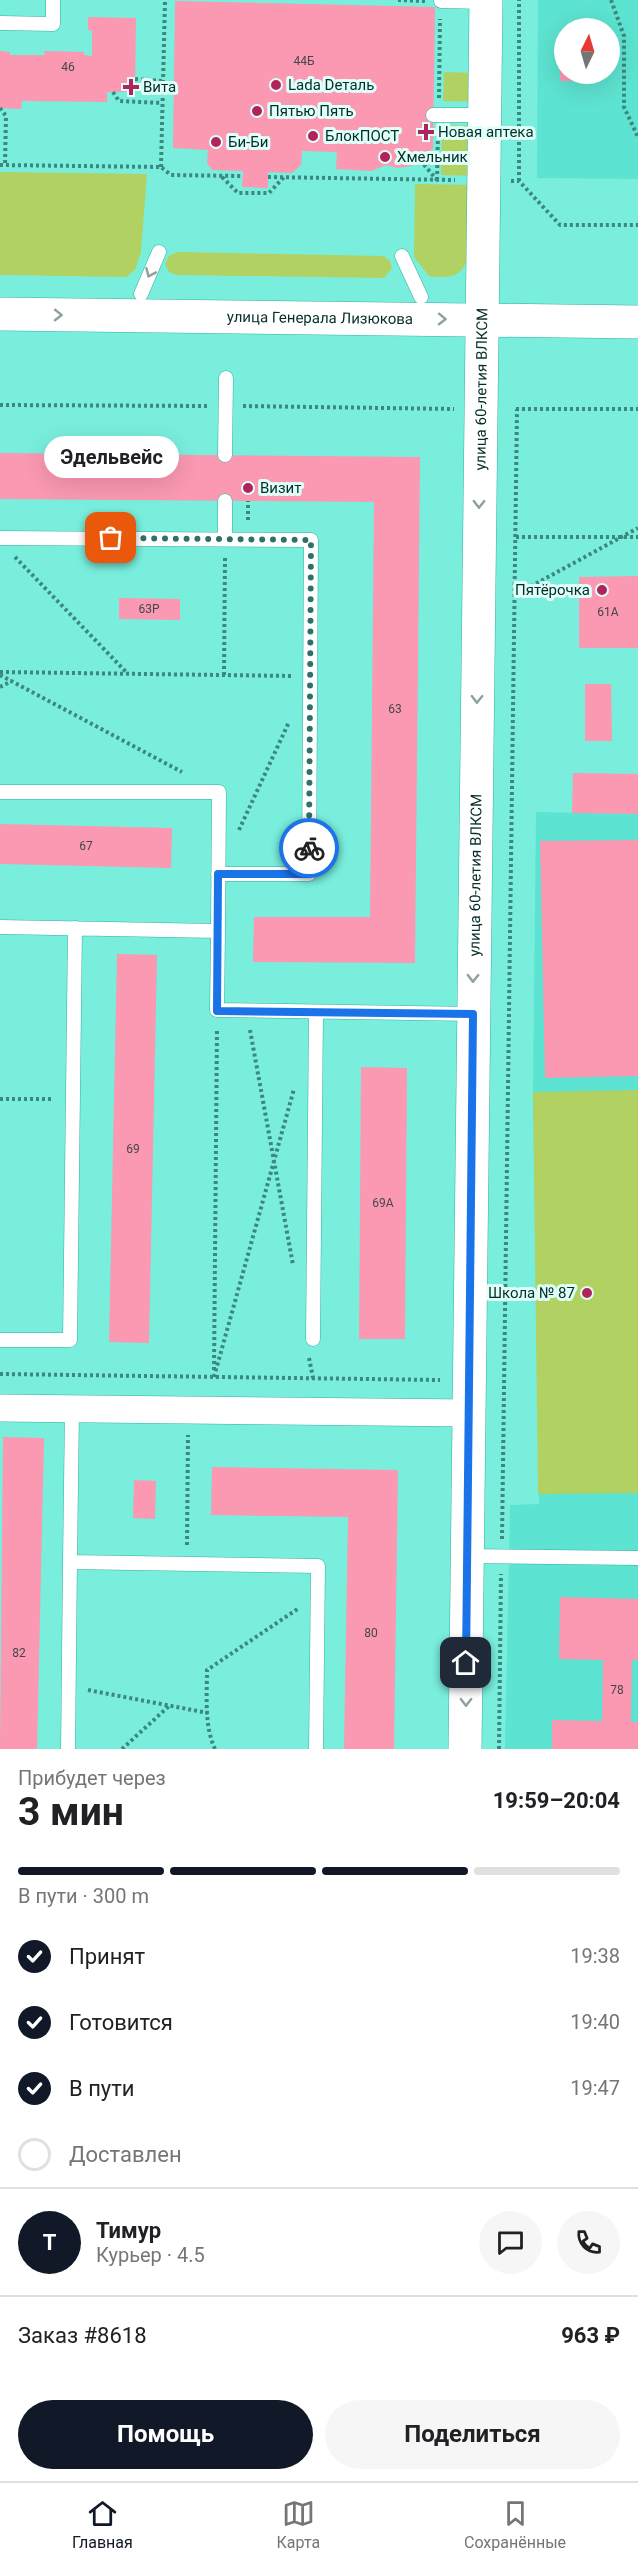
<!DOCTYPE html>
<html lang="ru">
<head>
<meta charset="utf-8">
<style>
	body { margin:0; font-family:Roboto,sans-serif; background:#f6f6f6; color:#202124; height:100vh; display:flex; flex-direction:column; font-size:22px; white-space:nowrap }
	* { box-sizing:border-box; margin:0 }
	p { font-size:20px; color:#757577 }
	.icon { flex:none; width:33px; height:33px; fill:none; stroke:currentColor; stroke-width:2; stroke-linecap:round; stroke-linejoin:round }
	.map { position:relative; height:1749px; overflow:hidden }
	.drawer { display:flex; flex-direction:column; background:#fff; flex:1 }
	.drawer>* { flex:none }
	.needle { width:39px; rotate:5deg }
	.fabs { position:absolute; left:554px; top:18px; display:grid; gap:12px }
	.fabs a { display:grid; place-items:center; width:66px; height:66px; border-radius:50%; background:#fff; box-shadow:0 6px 24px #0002; font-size:30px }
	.pin { position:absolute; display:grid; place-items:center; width:51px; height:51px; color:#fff; margin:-26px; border-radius:12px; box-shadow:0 3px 9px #0006 }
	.courier { position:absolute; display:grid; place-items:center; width:60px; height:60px; margin:-30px; border:4px solid #1a73e8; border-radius:50%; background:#fff; color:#222; box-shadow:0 2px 8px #0007 }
	.bubble { position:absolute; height:42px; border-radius:21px; background:#fff; box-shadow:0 6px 24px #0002; font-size:20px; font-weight:700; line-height:42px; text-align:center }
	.headline em { font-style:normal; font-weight:700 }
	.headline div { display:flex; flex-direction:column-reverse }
	.headline { display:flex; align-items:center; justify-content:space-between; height:102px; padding:0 18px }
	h1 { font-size:39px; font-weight:700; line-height:45px }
	.bar { display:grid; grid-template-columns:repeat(4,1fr); gap:9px 6px; align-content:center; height:72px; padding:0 18px }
	.bar i { height:8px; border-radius:4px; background:#e0e0e0 }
	.bar .selected { background:#111827 }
	.bar p { grid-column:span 4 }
	.line { display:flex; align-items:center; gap:15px; padding:0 18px; border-top:2px solid #e0e0e0 }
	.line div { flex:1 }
	.round { display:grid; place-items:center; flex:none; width:63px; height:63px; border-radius:32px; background:#f6f6f6 }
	ol { padding:0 18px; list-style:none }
	li { display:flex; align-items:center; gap:18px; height:66px }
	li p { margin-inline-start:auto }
	li .icon { padding:6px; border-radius:50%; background:#111827; color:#fff; stroke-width:4 }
	li:last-child { color:#757577 }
	li i { width:33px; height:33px; border:3px solid #e0e0e0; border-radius:50% }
	.action { display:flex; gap:12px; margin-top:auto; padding:12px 18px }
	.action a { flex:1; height:69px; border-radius:36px; background:#111827; color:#fff; font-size:24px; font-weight:700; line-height:69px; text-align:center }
	.action a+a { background:#f6f6f6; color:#202124 }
	.tab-bar { display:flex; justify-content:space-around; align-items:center; height:84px; border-top:2px solid #e0e0e0; background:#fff; font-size:16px; color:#757577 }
	.tab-bar a { display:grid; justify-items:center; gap:3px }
	.tab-bar .selected { color:#111827 }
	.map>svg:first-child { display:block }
	.built { fill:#5de3d1; fill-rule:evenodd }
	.green { fill:#b1d262 }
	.building { fill:#fb98b2 }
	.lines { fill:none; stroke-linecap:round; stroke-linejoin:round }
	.lane-casing { stroke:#31b0a1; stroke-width:15 }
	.street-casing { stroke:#31b0a1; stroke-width:28 }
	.secondary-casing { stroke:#31b0a1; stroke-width:34 }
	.path { stroke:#3c887e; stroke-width:4; stroke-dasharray:3 3; stroke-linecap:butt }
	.lane { stroke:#fff; stroke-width:14 }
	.street { stroke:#fff; stroke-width:27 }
	.secondary { stroke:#fff; stroke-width:33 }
	.oneway { stroke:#8ea09f }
	.done { stroke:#2e7168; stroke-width:6; stroke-dasharray:0 10.8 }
	.route { stroke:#1a73e8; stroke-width:8 }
	.poi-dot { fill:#b1235b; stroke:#e0fff9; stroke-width:2 }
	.labels { text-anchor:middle; stroke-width:6; stroke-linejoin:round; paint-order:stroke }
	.number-label { font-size:12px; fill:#42484b }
	.poi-label { font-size:15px; fill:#052d29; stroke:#e0fff9; text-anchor:start }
	.street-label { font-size:15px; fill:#052d29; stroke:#e0fff9 }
</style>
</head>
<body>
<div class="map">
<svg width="638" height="1749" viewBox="0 0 638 1749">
	<rect width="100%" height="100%" fill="#79eedd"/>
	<path class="built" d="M538,0H638V179L537,178ZM564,28H609V74H564Z
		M536,812L638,814V1749H505L510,1505L539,1504L533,1092Z"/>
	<path class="green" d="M444,72L480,73V102L443,101Z
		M442,125L478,126L477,176L441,175Z
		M0,172L147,174L141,252L135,270L126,277L0,275Z
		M415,184L476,185C474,201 473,216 471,232C468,263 467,282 429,276L414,257Z
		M177,252L384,256L390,261L392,268L384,278L177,275L169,272L165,264L169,256Z
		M638,1090V1493L538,1494L533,1092Z"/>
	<path class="building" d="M175,1L435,7L433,148L412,166L397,168L386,165L371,171L336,169L337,152L302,151L301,165L292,173L268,172V188L242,187L243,171L212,170L207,163L208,150L173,148Z
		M88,17L136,18L135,92H107V102L22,101L21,109L0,108V51L10,52V55H45L44,51L84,52V55L92,56V31L88,30Z
		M560,62H564V74H579V81H560Z
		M0,453L420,457L415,963L253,962L254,917H370L374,502L0,499Z
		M638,576V648H579V577Z
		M119,598L180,599V620L119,619Z
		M585,684H611L612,741H585Z
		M573,773L638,774V814L572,813Z
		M0,824L172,828L171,868L0,864Z
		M638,840V1076L545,1078L540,841Z
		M117,954L157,955L149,1343L109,1342Z
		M361,1067L407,1068L405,1339H359Z
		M3,1437L44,1438L37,1749H0Z
		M212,1467L398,1470L394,1749H344L348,1517L211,1515Z
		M134,1480L156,1481L155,1519L133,1518Z
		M560,1597L638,1599V1660H632L631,1722H638V1749H552V1720L602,1721L603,1660L559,1659Z"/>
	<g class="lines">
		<defs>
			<path id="lane" d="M441,1L486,2
				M0,23L53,24V0
				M433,115H484
				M402,256L421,297
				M141,294L159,252
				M225,455L226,378
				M0,538L311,540L309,874H218
				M225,539V501
				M0,792H219L218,931
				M0,927L218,931L217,1010L473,1014
				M313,1339L316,1012
				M0,1340H70L75,928
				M467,1556L638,1558
				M70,1562L72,1409
				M68,1749L70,1562L318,1566L316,1749"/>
			<path id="street" d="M0,1408L469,1413"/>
			<g id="secondary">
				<path id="s1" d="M0,314L638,322"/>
				<path id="s2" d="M465,1749L486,0"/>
			</g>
		</defs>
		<use href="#lane" class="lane-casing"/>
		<use href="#street" class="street-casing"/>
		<use href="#secondary" class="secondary-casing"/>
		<path class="path" d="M398,0L425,1
			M611,0L624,36V107L638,137
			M135,79L163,81
			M113,92L119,101L162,103
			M439,98L440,19
			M0,108L6,116L5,165
			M420,160L437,180
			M0,165L161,167L171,175L243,176
			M161,167L165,0
			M222,177L238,193H269L284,177
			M268,177L455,180
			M437,180L438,133
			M511,181H519L560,225H638
			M519,181V0
			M0,405L208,406
			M243,406L454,409
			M516,409H638
			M248,520V501
			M516,537H638
			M15,557L128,674
			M515,595L638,528
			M0,672L293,676
			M0,675L182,772
			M224,675L225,558
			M0,687L12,681
			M239,830L289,722
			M250,1030L293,1265
			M0,1099H53
			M309,1358L313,1378
			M214,1370L217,1029
			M0,1374L440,1380
			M214,1377L294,1089
			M502,1539L517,409
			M187,1545L188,1435
			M88,1690L208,1713
			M122,1749L169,1706
			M215,1749C204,1726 207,1695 207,1670L299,1608
			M499,1749L501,1574"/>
		<use href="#lane" class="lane"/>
		<use href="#street" class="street"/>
		<use href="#secondary" class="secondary"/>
	</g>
	<defs><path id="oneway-chevron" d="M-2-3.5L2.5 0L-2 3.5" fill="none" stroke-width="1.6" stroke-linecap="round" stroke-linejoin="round" transform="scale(1.5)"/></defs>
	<g class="oneway">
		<use href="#oneway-chevron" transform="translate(150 273) rotate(114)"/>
		<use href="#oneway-chevron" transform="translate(58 315) rotate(1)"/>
		<use href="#oneway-chevron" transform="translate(442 319) rotate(1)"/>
		<use href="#oneway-chevron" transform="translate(479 504) rotate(91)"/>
		<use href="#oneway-chevron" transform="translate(477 699) rotate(91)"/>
		<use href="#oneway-chevron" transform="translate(473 978) rotate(91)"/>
		<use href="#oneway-chevron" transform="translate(466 1702) rotate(91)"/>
	</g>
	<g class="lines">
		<path class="done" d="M111,538L311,540L309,848"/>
		<path class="route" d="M309,848V874H218L217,1011L473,1014L466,1663"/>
	</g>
	<g class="poi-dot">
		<circle cx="276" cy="85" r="6"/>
		<path d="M128 78h6v6h6v6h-6v6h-6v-6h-6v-6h6z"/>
		<circle cx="257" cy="111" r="6"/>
		<path d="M423 123h6v6h6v6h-6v6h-6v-6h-6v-6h6z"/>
		<circle cx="313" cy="136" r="6"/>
		<circle cx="216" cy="142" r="6"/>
		<circle cx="385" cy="157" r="6"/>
		<circle cx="248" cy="488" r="6"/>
		<circle cx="602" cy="590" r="6"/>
		<circle cx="587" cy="1293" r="6"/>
	</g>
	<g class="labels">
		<g class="number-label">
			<text x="304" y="65">44Б</text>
			<text x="68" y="71">46</text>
			<text x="149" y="613">63Р</text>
			<text x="608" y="616">61А</text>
			<text x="395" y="713">63</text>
			<text x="86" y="850">67</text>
			<text x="133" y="1153">69</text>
			<text x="383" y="1207">69А</text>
			<text x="371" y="1637">80</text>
			<text x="19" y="1657">82</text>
			<text x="617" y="1694">78</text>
		</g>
		<g class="poi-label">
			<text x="288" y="90">Lada Dеталь</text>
			<text x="143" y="92">Вита</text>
			<text x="269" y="116">Пятью Пять</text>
			<text x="438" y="137">Новая аптека</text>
			<text x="325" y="141">БлокПОСТ</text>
			<text x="228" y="147">Би-Би</text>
			<text x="397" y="162">Хмельник</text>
			<text x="260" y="493">Визит</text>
			<text x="590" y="595" text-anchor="end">Пятёрочка</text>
			<text x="575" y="1298" text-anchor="end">Школа № 87</text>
		</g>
		<g class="street-label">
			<text dy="5" stroke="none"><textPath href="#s1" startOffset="320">улица Генерала Лизюкова</textPath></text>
			<text dy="5" stroke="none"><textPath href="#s2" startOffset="1360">улица 60-летия ВЛКСМ</textPath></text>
			<text dy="5" stroke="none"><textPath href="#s2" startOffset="874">улица 60-летия ВЛКСМ</textPath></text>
		</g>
	</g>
</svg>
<div class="fabs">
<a><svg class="needle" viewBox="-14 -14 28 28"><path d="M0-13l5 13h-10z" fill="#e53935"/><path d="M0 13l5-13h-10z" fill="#757577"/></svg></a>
</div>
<div class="pin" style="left:111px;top:538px;background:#ea580c"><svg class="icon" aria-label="bag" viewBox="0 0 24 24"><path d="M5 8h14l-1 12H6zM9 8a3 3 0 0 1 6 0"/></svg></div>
<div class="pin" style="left:466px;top:1663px;background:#1f2937"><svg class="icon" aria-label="home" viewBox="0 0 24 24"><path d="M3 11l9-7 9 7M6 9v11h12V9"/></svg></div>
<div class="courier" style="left:309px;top:848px"><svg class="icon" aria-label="bike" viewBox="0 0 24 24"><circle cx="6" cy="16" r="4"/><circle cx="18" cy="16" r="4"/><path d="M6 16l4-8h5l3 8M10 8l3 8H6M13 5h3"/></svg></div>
<div class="bubble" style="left:44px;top:436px;width:135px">Эдельвейс</div>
</div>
<section class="drawer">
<div class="headline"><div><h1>3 мин</h1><p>Прибудет через</p></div><em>19:59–20:04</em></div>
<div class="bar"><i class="selected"></i><i class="selected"></i><i class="selected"></i><i></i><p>В пути · 300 m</p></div>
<ol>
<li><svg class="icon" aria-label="check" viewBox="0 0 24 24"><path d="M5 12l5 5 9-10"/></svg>Принят<p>19:38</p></li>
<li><svg class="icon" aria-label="check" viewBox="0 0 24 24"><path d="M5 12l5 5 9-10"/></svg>Готовится<p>19:40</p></li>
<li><svg class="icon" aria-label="check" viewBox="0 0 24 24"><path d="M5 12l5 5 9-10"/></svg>В пути<p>19:47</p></li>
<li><i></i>Доставлен</li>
</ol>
<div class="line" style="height:108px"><b class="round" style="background:#111827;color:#fff">Т</b><div><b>Тимур</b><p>Курьер · 4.5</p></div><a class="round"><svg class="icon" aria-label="chat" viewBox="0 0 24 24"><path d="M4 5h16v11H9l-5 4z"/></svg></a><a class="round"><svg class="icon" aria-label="phone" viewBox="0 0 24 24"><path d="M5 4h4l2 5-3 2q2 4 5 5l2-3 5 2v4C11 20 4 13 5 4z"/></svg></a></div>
<div class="line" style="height:78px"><div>Заказ #8618</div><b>963 ₽</b></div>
<div class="action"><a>Помощь</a><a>Поделиться</a></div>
</section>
<nav class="tab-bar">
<a class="selected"><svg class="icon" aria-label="home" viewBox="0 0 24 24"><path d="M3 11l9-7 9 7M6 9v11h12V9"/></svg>Главная</a>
<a><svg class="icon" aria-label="map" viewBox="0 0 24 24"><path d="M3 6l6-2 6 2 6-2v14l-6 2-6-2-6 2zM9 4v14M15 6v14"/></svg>Карта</a>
<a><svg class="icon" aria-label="saved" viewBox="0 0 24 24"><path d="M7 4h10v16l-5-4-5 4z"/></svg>Сохранённые</a>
</nav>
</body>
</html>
